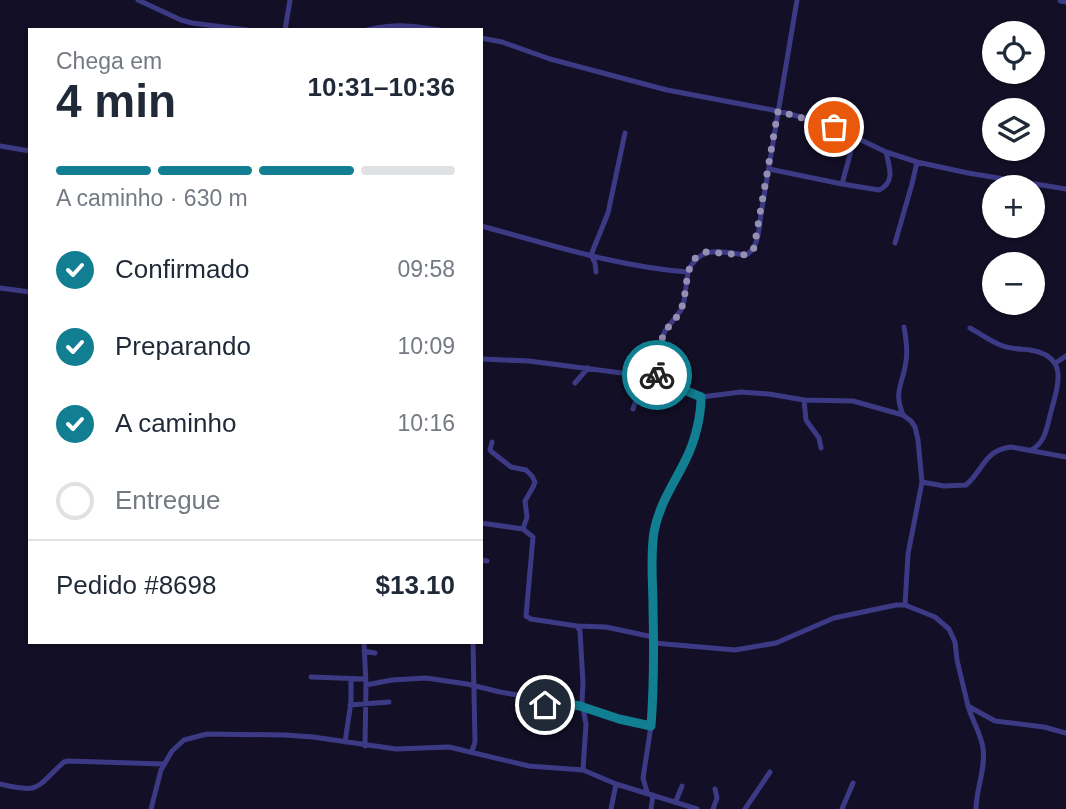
<!DOCTYPE html>
<html lang="pt">
<head>
<meta charset="utf-8">
<style>
	body { margin:0; font-family:Arial,sans-serif; background:#f2f2f3; color:#1f2937; height:100vh; display:flex; flex-direction:column; font-size:26px; white-space:nowrap }
	* { box-sizing:border-box; margin:0 }
	p { font-size:23px; color:#747a83 }
	.icon { flex:none; width:38px; height:38px; fill:none; stroke:currentColor; stroke-width:2; stroke-linecap:round; stroke-linejoin:round }
	.map { position:relative; flex:1; overflow:hidden }
	.drawer { position:absolute; left:28px; top:28px; width:455px; height:616px; display:flex; flex-direction:column; background:#fff; border-radius:0px; box-shadow:0 2px 5px #0004 }
	.drawer>* { flex:none }
	.tools { position:absolute; left:982px; top:21px; display:grid; gap:14px }
	.tools a { display:grid; place-items:center; width:63px; height:63px; border-radius:50%; background:#fff; box-shadow:0 2px 5px #0004; font-size:35px }
	.pin { position:absolute; display:grid; place-items:center; width:60px; height:60px; color:#fff; margin:-30px; border:4px solid #fff; border-radius:50%; box-shadow:0 2px 7px #0007 }
	.courier { position:absolute; display:grid; place-items:center; width:70px; height:70px; margin:-35px; border:5px solid #117e91; border-radius:50%; background:#fff; color:#222; box-shadow:0 2px 9px #0007 }
	.overview em { font-style:normal; font-weight:600 }
	.overview div { display:flex; flex-direction:column-reverse }
	.overview { display:flex; align-items:center; justify-content:space-between; height:119px; padding:0 28px }
	h1 { font-size:46px; font-weight:600; line-height:52px }
	.bar { display:grid; grid-template-columns:repeat(4,1fr); gap:10px 7px; align-content:center; height:84px; padding:0 28px }
	.bar i { height:9px; border-radius:5px; background:#e0e1e3 }
	.bar .current { background:#117e91 }
	.bar p { grid-column:span 4 }
	.line { display:flex; align-items:center; gap:18px; padding:0 28px; border-top:2px solid #e0e1e3 }
	.line div { flex:1 }
	ol { padding:0 28px; list-style:none }
	li { display:flex; align-items:center; gap:21px; height:77px }
	li p { margin-inline-start:auto }
	li .icon { padding:7px; border-radius:50%; background:#117e91; color:#fff; stroke-width:4 }
	li:last-child { color:#747a83 }
	li i { width:38px; height:38px; border:4px solid #e0e1e3; border-radius:50% }
	.map>svg:first-child { display:block }
	.lines { fill:none; stroke-linecap:round; stroke-linejoin:round }
	.minor { stroke:#3d3a85; stroke-width:5 }
	.tertiary { stroke:#3d3a85; stroke-width:7 }
	.done { stroke:#948fb3; stroke-width:7; stroke-dasharray:0 12.6 }
	.route { stroke:#117e91; stroke-width:9 }
</style>
</head>
<body>
<div class="map">
<svg width="1066" height="809" viewBox="0 0 1066 809">
	<rect width="100%" height="100%" fill="#130f26"/>
	<g class="lines">
		<path class="minor" d="M138,0L181,20L192,23L247,30
			M285,30L290,0
			M367,30C395,24 410,25 439,30
			M481,38L502,42L550,59L667,90L778,111L809,119L834,127L886,152L917,162L968,173L1066,189
			M0,146L30,151
			M769,169L842,184L855,136
			M842,184L879,190C896,182 889,166 886,152
			M481,226C549,244 617,267 688,272C699,244 722,252 746,255C759,248 759,228 761,214L797,0
			M895,243L912,184L917,162
			M596,272L595,263L591,255L608,213L625,133
			M0,288L30,292
			M970,328C981,334 991,342 1003,346C1012,349 1021,349 1030,350C1066,356 1060,379 1052,408C1047,424 1047,442 1031,450
			M481,359L529,361L645,376L656,378L701,397L698,424L688,456L664,498L654,531L652,559L654,684L651,726L643,778L647,792
			M1057,362L1066,356
			M656,378L660,344L665,331L681,310L684,301L688,272
			M575,383L588,368
			M701,397L741,392L769,394L804,400L853,401L903,415L911,421L915,427L918,440L922,482L908,554L905,605L935,617L949,629L955,642L957,660L968,706L995,721L1044,727L1066,733
			M804,400L806,420L819,438L821,448
			M633,409L645,376
			M903,415C893,390 903,385 906,361C908,350 906,338 904,327
			M492,442L490,450L492,452L511,467L526,470L532,476L535,482L533,487L525,501L527,517L523,529L533,537L526,616L531,619L577,626L580,631L583,683L582,702L586,724L583,770
			M922,482L944,486L966,485C983,471 984,450 1011,447L1066,457
			M481,523L523,529
			M481,560L487,561
			M577,626L606,627L653,637
			M364,642L366,685L365,746
			M654,643L735,650L776,643L834,618L896,605H905
			M364,651L375,653
			M311,677L365,679
			M366,685L392,680L426,678L467,684L500,692L575,705L619,719L651,726
			M543,699L544,718
			M350,705L389,702
			M968,706C972,720 981,734 983,748C986,769 976,789 976,809
			M345,742L351,702V680
			M472,751L475,742L473,642
			M0,784C41,794 35,788 64,762L68,761L163,764
			M676,801L682,786
			M151,809L161,770L172,751L184,740L207,734L285,735L313,737L396,749L449,747L529,766L583,770L616,784L697,809
			M611,809L616,784
			M651,809L653,795
			M713,809L717,798L715,789
			M745,809L770,772
			M842,809L853,783"/>
		<path class="tertiary" d="M1061,0L1066,1"/>
	</g>
	<g class="lines">
		<path class="done" d="M657,375L660,344L665,331L676,318L681,310L684,300L688,272L694,259L706,252L746,255L750,253L754,248L778,111L834,127"/>
		<path class="route" d="M545,705L543,699L580,706L619,719L651,726C654,686 654,647 653,608C653,583 650,557 654,532C659,504 674,484 686,459C695,441 701,417 701,397L656,378L657,375"/>
	</g>
</svg>
<div class="tools">
<a><svg class="icon" aria-label="locate" viewBox="0 0 24 24"><circle cx="12" cy="12" r="6"/><path d="M12 2v4M12 18v4M2 12h4M18 12h4"/></svg></a>
<a><svg class="icon" aria-label="layers" viewBox="0 0 24 24"><path d="M12 4l9 5-9 5-9-5zM3 14l9 5 9-5"/></svg></a>
<a>+</a>
<a>−</a>
</div>
<div class="pin" style="left:834px;top:127px;background:#ea580c"><svg class="icon" aria-label="bag" viewBox="0 0 24 24"><path d="M5 8h14l-1 12H6zM9 8a3 3 0 0 1 6 0"/></svg></div>
<div class="pin" style="left:545px;top:705px;background:#1f2937"><svg class="icon" aria-label="home" viewBox="0 0 24 24"><path d="M3 11l9-7 9 7M6 9v11h12V9"/></svg></div>
<div class="courier" style="left:657px;top:375px"><svg class="icon" aria-label="bike" viewBox="0 0 24 24"><circle cx="6" cy="16" r="4"/><circle cx="18" cy="16" r="4"/><path d="M6 16l4-8h5l3 8M10 8l3 8H6M13 5h3"/></svg></div>
<section class="drawer">
<div class="overview"><div><h1>4 min</h1><p>Chega em</p></div><em>10:31–10:36</em></div>
<div class="bar"><i class="current"></i><i class="current"></i><i class="current"></i><i></i><p>A caminho · 630 m</p></div>
<ol>
<li><svg class="icon" aria-label="check" viewBox="0 0 24 24"><path d="M5 12l5 5 9-10"/></svg>Confirmado<p>09:58</p></li>
<li><svg class="icon" aria-label="check" viewBox="0 0 24 24"><path d="M5 12l5 5 9-10"/></svg>Preparando<p>10:09</p></li>
<li><svg class="icon" aria-label="check" viewBox="0 0 24 24"><path d="M5 12l5 5 9-10"/></svg>A caminho<p>10:16</p></li>
<li><i></i>Entregue</li>
</ol>
<div class="line" style="height:91px"><div>Pedido #8698</div><b>$13.10</b></div>
</section>
</div>
</body>
</html>
